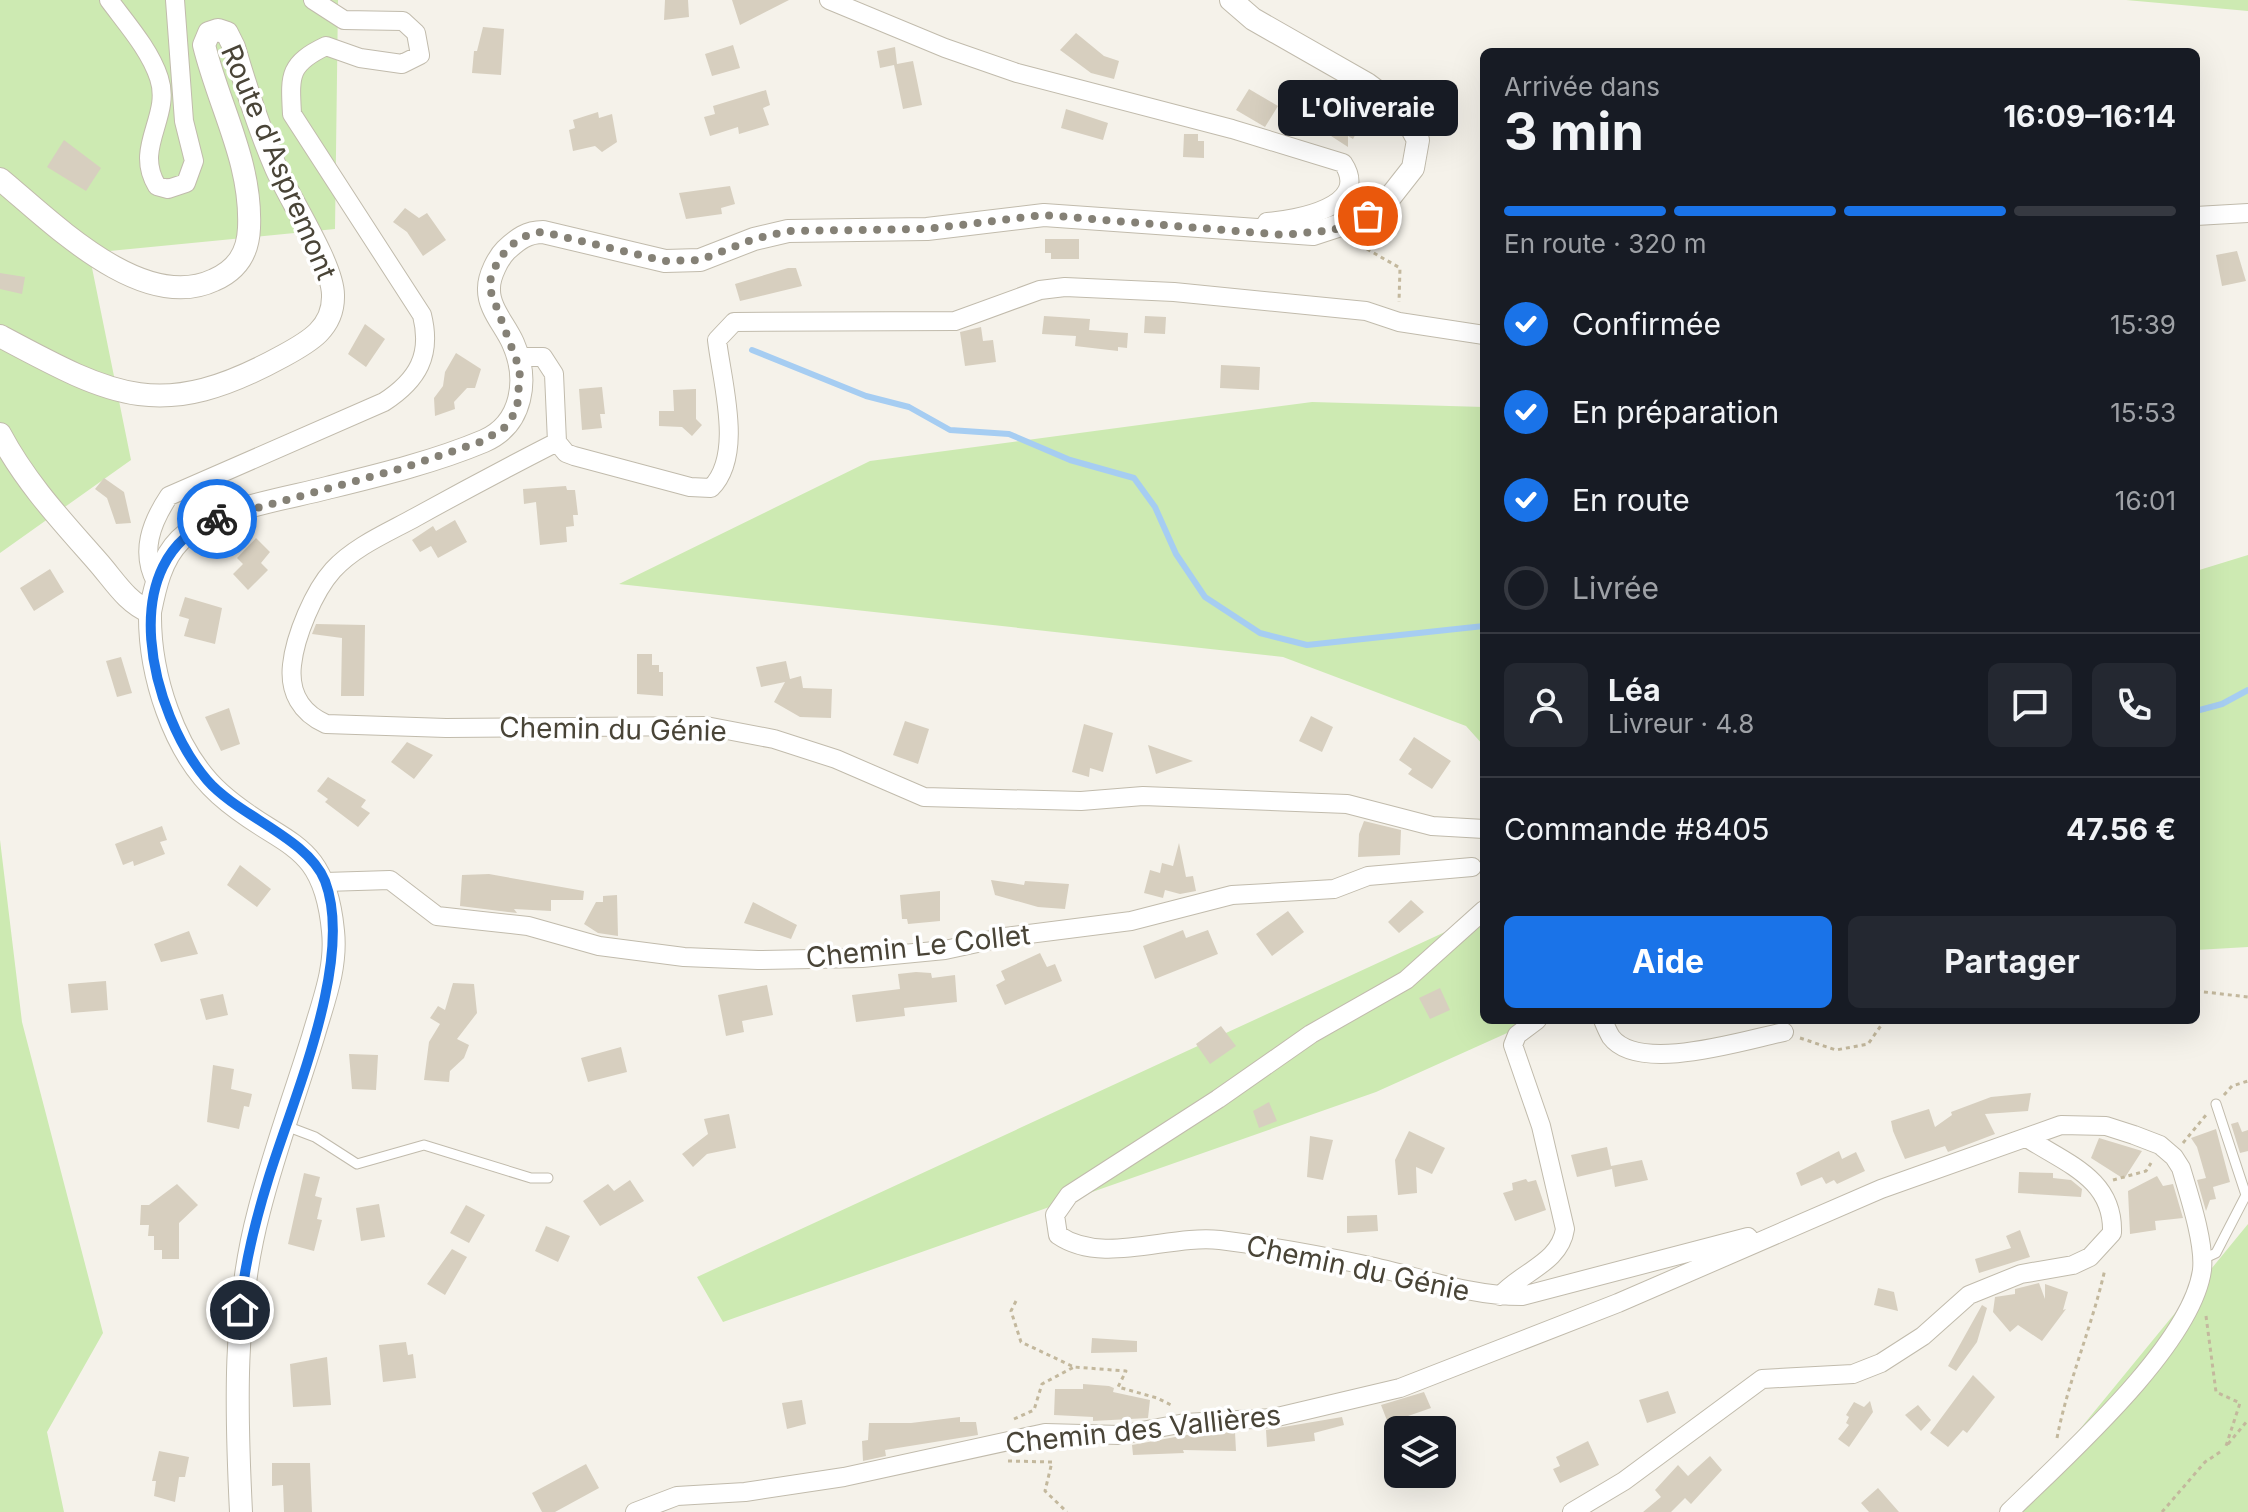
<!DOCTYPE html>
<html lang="fr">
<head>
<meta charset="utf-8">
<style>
	body { margin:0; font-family:Inter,sans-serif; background:#242831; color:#f1f3f6; height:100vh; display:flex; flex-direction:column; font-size:30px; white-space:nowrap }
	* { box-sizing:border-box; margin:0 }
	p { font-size:26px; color:#9ea1a6 }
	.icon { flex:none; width:44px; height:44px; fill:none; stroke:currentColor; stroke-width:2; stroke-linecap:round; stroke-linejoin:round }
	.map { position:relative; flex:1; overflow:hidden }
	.panel { position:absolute; left:1480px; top:48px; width:720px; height:976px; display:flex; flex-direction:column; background:#171b24; border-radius:12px; box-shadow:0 8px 32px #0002 }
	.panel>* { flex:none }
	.fabs { position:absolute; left:1384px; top:1416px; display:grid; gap:16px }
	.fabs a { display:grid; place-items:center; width:72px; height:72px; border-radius:12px; background:#171b24; box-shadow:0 8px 32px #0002; font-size:40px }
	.pin { position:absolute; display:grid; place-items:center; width:68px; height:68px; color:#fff; margin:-34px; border:4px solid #fff; border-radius:50%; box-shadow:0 2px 8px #0007 }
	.courier { position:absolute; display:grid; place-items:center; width:80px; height:80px; margin:-40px; border:6px solid #1a73e8; border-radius:50%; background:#fff; color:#222; box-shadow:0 2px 10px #0007 }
	.bubble { position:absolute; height:56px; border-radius:12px; background:#171b24; box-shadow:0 8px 32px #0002; font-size:26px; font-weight:700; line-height:56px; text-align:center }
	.summary em { font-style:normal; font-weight:700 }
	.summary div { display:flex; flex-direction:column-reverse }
	.summary { display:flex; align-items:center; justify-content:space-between; height:136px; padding:0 24px }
	h1 { font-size:52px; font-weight:700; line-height:60px }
	.bar { display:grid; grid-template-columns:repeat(4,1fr); gap:12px 8px; align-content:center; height:96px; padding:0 24px }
	.bar i { height:10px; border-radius:6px; background:#363941 }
	.bar .on { background:#1a73e8 }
	.bar p { grid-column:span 4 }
	.line { display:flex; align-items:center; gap:20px; padding:0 24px; border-top:2px solid #363941 }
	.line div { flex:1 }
	.round { display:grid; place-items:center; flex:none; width:84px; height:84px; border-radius:12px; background:#242831 }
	ol { padding:0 24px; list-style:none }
	li { display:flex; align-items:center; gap:24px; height:88px }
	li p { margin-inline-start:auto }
	li .icon { padding:8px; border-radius:50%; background:#1a73e8; color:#fff; stroke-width:4 }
	li:last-child { color:#9ea1a6 }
	li i { width:44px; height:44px; border:4px solid #363941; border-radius:50% }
	.button { display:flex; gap:16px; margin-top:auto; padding:16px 24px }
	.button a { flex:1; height:92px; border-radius:12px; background:#1a73e8; color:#fff; font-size:32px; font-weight:700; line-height:92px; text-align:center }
	.button a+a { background:#242831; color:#f1f3f6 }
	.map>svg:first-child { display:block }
	.green { fill:#cdeab2 }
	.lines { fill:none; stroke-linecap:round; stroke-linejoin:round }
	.stream { stroke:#a6cdf2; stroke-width:6 }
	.building { fill:#d7cfbf }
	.service-casing { stroke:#c1bbac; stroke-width:11 }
	.minor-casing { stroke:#c1bbac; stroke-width:20 }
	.tertiary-casing { stroke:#c1bbac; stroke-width:24 }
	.path { stroke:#c3b89d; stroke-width:3; stroke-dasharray:4 4; stroke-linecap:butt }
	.service { stroke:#fff; stroke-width:9 }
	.minor { stroke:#fff; stroke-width:18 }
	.tertiary { stroke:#fff; stroke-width:22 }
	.done { stroke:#858176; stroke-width:8; stroke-dasharray:0 14.4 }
	.route { stroke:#1a73e8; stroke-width:10 }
	.labels { text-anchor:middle; stroke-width:7; stroke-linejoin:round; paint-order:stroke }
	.street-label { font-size:28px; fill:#494437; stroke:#fff }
</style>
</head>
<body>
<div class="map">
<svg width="2248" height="1512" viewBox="0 0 2248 1512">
	<rect width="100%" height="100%" fill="#f5f2ea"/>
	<path class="green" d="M0,0H338L335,229L89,253L131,460L0,553Z
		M2126,0H2248V11Z
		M1312,402L1484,407V746L1466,726L1283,657L619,584L870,461Z
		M2248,555V947L2196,950V571Z
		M0,840L22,1022L103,1333L47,1432L64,1512H0Z
		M1484,914V1020H1536L1376,1092L723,1322L697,1277Z
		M2248,1224V1512H2012Z"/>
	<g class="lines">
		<path class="stream" d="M752,350L866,396L909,407L950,430L1009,434L1070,460L1134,478L1155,507L1176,554L1205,597L1260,633L1307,645L1484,626
			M2196,711L2222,704L2248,690"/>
	</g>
	<path class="building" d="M665,0H688L689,17L664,20Z
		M732,0H789L740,25Z
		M483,27L504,29L501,75L472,73L474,51H477Z
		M1076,33L1104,56L1119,61L1114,79L1091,73L1060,50Z
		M733,45L740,68L712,76L705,54Z
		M895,47L897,64L913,61L922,105L903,109L894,65L880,68L877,51Z
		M1249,89L1278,106L1265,127L1236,110Z
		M766,90L770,105L763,108L769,125L739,134L738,127L710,136L704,117L715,114L713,106Z
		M1334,92L1360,106L1351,121L1360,126L1353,139L1348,136V147L1311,123Z
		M1066,109L1108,123L1103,140L1061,128Z
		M598,112L599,118L612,114L617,142L602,152L595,146L573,151L569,130L575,128L573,120Z
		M1184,134H1198V141H1204V158L1183,157Z
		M64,140L101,168L86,191L47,167Z
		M730,186L735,204L721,208L722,214L686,219L679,193Z
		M405,208L419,218L427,213L446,240L423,256L407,232L393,222Z
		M1045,239H1079V259H1051V253H1045Z
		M2237,251L2246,281L2222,286L2216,255Z
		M788,268H796L802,286L740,301L735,284Z
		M0,273L25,277L22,294L0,289Z
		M1044,316L1090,319L1089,330L1128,333L1127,348L1118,347V351L1075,346L1076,336L1042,334Z
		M1145,316L1166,317L1165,334L1144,333Z
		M365,324L385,339L366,367L348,354Z
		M981,327L983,341L993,340L996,362L965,366L960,332Z
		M456,353L481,369L475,388H467L454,402L455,409L435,416L434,398L443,386L445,372Z
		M1221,365L1260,367L1259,390L1220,388Z
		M602,387L605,414H600L602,428L582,430L579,389Z
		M696,389V419L702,425L692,436L682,427L659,426V411H674L673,390Z
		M104,478L124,492L131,523L116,524L107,498L95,489Z
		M566,486L567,490H575L578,515H573L574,526L566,527L567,542L540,545L536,502L524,504L523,489Z
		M455,520L467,542L438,558L431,546L420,552L412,540L433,526L436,531Z
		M256,538L270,552L261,563L268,570L248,590L233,574L243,564L237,558Z
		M50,569L64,592L34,611L20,588Z
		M185,597L222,608L215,644L184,636L189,619L179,616Z
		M316,624L365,625L364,696H341L342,638L312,634Z
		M637,654H652V665H659V672H663V696L637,694Z
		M121,657L132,693L117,697L106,661Z
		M786,661L790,679L801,676L803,688L832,689L831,718L800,717L774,702L785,682L761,687L756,667Z
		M229,708L240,744L221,751L205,717Z
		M1311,716L1333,727L1322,752L1299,741Z
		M905,721L929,729L918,764L893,755Z
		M1084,724L1113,733L1103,772L1090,768L1089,777L1072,772Z
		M1414,737L1451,761L1432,789L1408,774L1412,769L1399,760Z
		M407,742L433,755L414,779L391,762Z
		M1148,745L1193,761L1156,774Z
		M328,777L366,800L361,807L370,813L358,827L325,802L328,799L317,791Z
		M1364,821L1401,830L1400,855L1358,857L1359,834Z
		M162,826L167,840L160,842L165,854L134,866L133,861L123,865L115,844Z
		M1179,843L1186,877L1193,876L1196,891L1180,894L1165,890L1163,898L1144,893L1150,870L1160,873L1162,863L1173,866Z
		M240,865L271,889L257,907L227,885Z
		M489,874L584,891L583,900H551V911L514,909L517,913L460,906L462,875Z
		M991,880L1024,885L1025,881L1069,884L1065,909L1038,907L995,895Z
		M940,891V921L908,924L907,919H902L900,895Z
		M617,895L618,936L598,933L584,924L596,902H603V896Z
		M1411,900L1424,912L1399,933L1388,922Z
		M753,902L797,925L791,939L744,923Z
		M1288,911L1304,932L1272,956L1256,934Z
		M1183,930L1186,938L1208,930L1218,954L1155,979L1143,946Z
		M189,931L198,954L161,962L154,944Z
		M1040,953L1047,967L1055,964L1062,981L1005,1005L996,985L1005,980L1001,971Z
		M916,972L931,973L932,978L955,975L957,1002L904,1008L905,1016L856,1022L852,995L900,989L898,974Z
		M106,981L108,1010L71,1013L68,984Z
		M453,983L474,984L477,1013L457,1039L469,1045L464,1058L450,1071L449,1082L424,1080L429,1042L440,1024L430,1018L438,1006L445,1010Z
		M767,985L773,1015L742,1021L744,1032L726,1036L718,995Z
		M1440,988L1450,1010L1430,1019L1419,998Z
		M223,994L228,1015L206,1020L200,999Z
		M1221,1026L1236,1046L1210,1064L1196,1044Z
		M621,1047L627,1072L588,1082L581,1058Z
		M349,1054L378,1055L376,1090L352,1089Z
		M213,1065L234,1069L231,1089L252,1094L249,1107L244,1106L239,1129L207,1122Z
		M2031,1093L2028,1111L1985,1114L1995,1134L1948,1152L1945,1146L1905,1159L1893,1131L1891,1121L1916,1113L1929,1109L1935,1127L1952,1115L1951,1112L1991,1097Z
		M1269,1102L1277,1121L1259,1128L1253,1111Z
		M729,1114L736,1148L707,1154L693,1167L682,1154L708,1134L704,1119Z
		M2238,1122L2242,1132L2248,1130V1151L2240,1153L2231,1124Z
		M2216,1129L2230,1182L2213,1187L2216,1199L2210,1200L2206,1211L2197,1180L2206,1178L2197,1147L2191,1138Z
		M1409,1131L1445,1148L1432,1174L1416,1167L1417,1193L1398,1195L1395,1160Z
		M1310,1136L1333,1140L1323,1180L1307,1177Z
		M2099,1138L2142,1151L2124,1179L2091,1158Z
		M1607,1147L1611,1166L1642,1160L1648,1180L1615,1187L1612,1169L1577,1177L1571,1155Z
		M1839,1151L1842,1159L1856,1152L1865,1171L1837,1184L1834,1180L1826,1184L1822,1177L1801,1186L1796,1173Z
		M2019,1172L2053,1173V1178L2071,1180L2082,1189L2081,1197L2018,1193Z
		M304,1173L320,1177L315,1196L322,1198L317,1219L322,1220L314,1251L288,1244Z
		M2157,1176L2163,1186L2173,1184L2183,1218L2155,1221L2156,1230L2130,1234L2128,1191Z
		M1526,1179L1528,1182L1536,1180L1546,1210L1515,1221L1503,1193L1513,1190L1512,1183Z
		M630,1180L644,1201L600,1226L583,1201L608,1184L614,1191Z
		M177,1184L198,1205L179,1223V1259H162V1250H154V1236H148L149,1225H140L141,1205H149Z
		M379,1204L385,1237L361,1241L356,1208Z
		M466,1205L485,1215L469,1243L450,1233Z
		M1377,1215L1378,1231L1347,1233V1216Z
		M546,1226L570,1236L558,1262L535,1251Z
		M2020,1230L2030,1257L1979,1273L1975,1259L2011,1248L2006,1236Z
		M452,1249L467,1257L445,1295L427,1284Z
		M2039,1283L2045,1299V1284L2068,1292L2063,1310L2066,1309L2042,1341L2018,1325L2010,1332L1993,1312L1995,1297L2015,1294V1289Z
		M1878,1288L1894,1292L1898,1311L1874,1305Z
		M1982,1305L1987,1308L1977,1342L1956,1371L1948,1366Z
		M1092,1338L1137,1341V1352L1091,1353Z
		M406,1342L408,1355L413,1354L416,1378L383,1382L379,1345Z
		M327,1357L331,1405L293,1407L290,1364Z
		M1973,1375L1995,1397L1967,1433L1963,1430L1948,1447L1930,1433Z
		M1083,1384L1109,1386L1114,1388L1113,1392L1150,1400L1148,1418L1093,1421V1417L1054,1415L1055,1389H1083Z
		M1668,1391L1676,1413L1647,1423L1639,1400Z
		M1424,1392L1431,1408L1388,1423L1381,1405Z
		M802,1400L806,1424L787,1429L782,1403Z
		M1870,1401L1873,1412L1849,1447L1838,1439L1849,1425L1846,1423L1849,1417L1846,1415L1854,1402L1864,1407Z
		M1918,1405L1931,1420L1921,1431L1905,1415Z
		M960,1417V1422H976L978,1435L885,1450L886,1456L863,1461L862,1441L868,1440L869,1423H911Z
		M1342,1417L1344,1425L1314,1433L1315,1441L1267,1447L1266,1430Z
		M1235,1432L1236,1451L1183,1450L1184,1453L1133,1455L1132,1445L1186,1435Z
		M1588,1441L1599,1465L1560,1483L1553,1469L1560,1466L1556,1457Z
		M159,1451L189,1457L185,1477H179L175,1502L154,1496L156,1481H152Z
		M1710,1456L1722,1470L1691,1504L1685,1498L1671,1512H1643L1661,1497L1655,1490L1678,1465L1688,1476Z
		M272,1463H310L312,1512H284L283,1485L272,1486Z
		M586,1464L599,1488L555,1512H542L532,1493Z
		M1878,1488L1899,1512H1869L1861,1503Z"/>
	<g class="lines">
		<defs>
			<path id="service" d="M286,1126L315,1137L357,1164L424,1145L531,1178H548
				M2203,1259L2216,1253L2246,1195L2216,1104"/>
			<path id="minor" d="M109,0C126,23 150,50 159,78C172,117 133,147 157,186L168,189L186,183L194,161L184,121L175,0
				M829,0L945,48L1017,73L1232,129L1343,163C1372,207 1295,220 1267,222L1263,228
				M2196,216L2248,213
				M517,357H543L554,374L557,442C510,466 463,491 416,517C389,532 355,546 333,570C314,591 295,636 292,665C289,692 301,713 326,724L446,728L706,726L774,739L836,759L924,797L1081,801L1143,796L1347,804L1432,826L1484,829
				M557,442L566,453L574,456L690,487L711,488C744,455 722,383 717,340L734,322L955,321L1040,290L1065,287L1174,292L1366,311L1399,322L1484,335
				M156,582C140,552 151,523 169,496L384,402C418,380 432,355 422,315L292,114C290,76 288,64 326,46L360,58L402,64L420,55L416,33L403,21L344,20L313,0
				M325,882L390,880L437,916L528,926L599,946L684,957L758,960L862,958L945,950L1005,937L1131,921L1232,895L1334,889L1368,876L1472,867
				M1484,910L1406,980L1311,1034L1218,1099L1069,1195L1055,1215L1058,1235C1103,1266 1169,1234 1220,1240C1268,1246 1318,1255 1365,1265C1418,1276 1467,1296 1522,1296L1748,1237
				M1603,1020C1605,1025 1608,1032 1611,1037C1639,1074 1745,1040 1784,1032
				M1500,1296C1521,1272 1560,1263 1565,1229L1541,1126L1513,1045L1517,1035L1537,1020
				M635,1512L677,1496L745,1492L844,1477L1045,1433L1120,1435L1185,1423L1273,1418L1400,1388L1618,1303L1881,1189L2061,1125L2106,1126L2134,1135L2160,1145L2174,1157L2181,1168C2189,1195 2205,1243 2202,1270C2192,1345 2064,1458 2009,1512
				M1572,1512L1624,1481L1762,1379L1853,1374L1881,1363L1923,1336L1969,1295L2021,1274L2073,1265L2090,1257L2112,1233C2114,1179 2067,1164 2027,1138"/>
			<path id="tertiary" d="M0,179C52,222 142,314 214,280C237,270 248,253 249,228C252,162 219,107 204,45L209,33L218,30L227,33L234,47C246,88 259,129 276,168C289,198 333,265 333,295C334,328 309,342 283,356C161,423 114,397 0,336
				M0,434C26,483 61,520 97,561C114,580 126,602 150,612C149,673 173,752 220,794C280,848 324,836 333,931C337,968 323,1002 313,1037C295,1095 274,1152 259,1211C233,1309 236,1411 241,1512
				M150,612C155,587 161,559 180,540C212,509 285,499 327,488C380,475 434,462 484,441C523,424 529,379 513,343C505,325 488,308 489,288C489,276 498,258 506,250C518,239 527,232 543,232L665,261L700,260L754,239L788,231L927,229L1044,215L1313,234L1368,216L1391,196L1413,168L1418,140L1402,110L1367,84L1253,19L1231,0"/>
		</defs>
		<use href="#service" class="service-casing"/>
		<use href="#minor" class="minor-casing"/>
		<use href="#tertiary" class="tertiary-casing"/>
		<path class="path" d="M1353,241L1400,268L1399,302
			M2196,991L2248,997
			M1800,1038L1836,1050L1868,1044L1885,1020
			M2224,1095L2232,1086L2248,1081
			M2183,1143L2206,1115
			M2113,1180L2146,1171L2151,1163
			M1016,1301L1011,1311L1021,1342L1074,1367L1126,1371L1118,1387L1157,1398L1173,1406
			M2206,1316L2216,1392L2240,1403L2225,1449
			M1014,1419L1034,1410L1042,1384L1074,1367
			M2057,1438C2068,1381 2092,1327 2105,1269
			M2228,1444L2248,1420
			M1008,1461L1052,1462L1045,1491L1067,1512
			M2162,1512L2205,1462L2223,1450"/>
		<use href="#service" class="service"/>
		<use href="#minor" class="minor"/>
		<use href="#tertiary" class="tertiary"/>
	</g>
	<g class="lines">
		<path class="done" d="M217,519L403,468L483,441L504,428L517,410L520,370L489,287C493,260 515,233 543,232L665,261L700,260L754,239L788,231L927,229L1044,215L1284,235L1333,230L1368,216"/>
		<path class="route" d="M217,519C111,558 151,714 207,780C238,816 308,838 325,881C355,960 292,1101 268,1180C255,1222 244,1266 240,1310"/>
	</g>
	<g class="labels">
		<g class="street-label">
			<text transform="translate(279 162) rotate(67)" y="10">Route d'Aspremont</text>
			<text transform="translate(613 729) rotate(1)" y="10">Chemin du Génie</text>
			<text transform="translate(918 946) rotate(-6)" y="10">Chemin Le Collet</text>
			<text transform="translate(1358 1268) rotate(12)" y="10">Chemin du Génie</text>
			<text transform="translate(1143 1429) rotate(-6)" y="10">Chemin des Vallières</text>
		</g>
	</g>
</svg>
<div class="fabs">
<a><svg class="icon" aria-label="layers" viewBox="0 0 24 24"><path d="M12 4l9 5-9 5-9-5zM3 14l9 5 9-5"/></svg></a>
</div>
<div class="pin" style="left:1368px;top:216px;background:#ea580c"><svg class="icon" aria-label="bag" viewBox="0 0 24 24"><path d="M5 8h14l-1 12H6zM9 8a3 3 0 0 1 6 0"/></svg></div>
<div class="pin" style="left:240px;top:1310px;background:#1f2937"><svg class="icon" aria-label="home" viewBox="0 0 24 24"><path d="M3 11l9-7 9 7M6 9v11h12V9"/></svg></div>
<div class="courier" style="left:217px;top:519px"><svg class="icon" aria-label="bike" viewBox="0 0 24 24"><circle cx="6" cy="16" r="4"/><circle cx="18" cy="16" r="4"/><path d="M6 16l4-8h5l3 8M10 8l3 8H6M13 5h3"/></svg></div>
<div class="bubble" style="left:1278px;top:80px;width:180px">L'Oliveraie</div>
<section class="panel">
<div class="summary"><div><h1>3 min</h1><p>Arrivée dans</p></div><em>16:09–16:14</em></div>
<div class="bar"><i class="on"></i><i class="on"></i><i class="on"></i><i></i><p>En route · 320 m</p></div>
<ol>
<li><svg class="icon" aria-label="check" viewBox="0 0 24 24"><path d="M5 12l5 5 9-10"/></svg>Confirmée<p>15:39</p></li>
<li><svg class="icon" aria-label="check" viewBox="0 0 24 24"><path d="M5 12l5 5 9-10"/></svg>En préparation<p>15:53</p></li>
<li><svg class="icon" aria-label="check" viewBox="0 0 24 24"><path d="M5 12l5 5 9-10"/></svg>En route<p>16:01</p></li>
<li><i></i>Livrée</li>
</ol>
<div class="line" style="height:144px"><a class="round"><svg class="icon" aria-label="person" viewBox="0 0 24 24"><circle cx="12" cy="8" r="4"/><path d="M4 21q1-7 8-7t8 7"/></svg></a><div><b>Léa</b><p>Livreur · 4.8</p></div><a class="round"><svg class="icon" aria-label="chat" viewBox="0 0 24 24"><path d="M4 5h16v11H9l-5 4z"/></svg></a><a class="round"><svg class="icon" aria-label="phone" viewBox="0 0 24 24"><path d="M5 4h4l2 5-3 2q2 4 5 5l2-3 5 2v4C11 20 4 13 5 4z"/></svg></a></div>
<div class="line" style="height:104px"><div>Commande #8405</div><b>47.56 €</b></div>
<div class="button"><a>Aide</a><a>Partager</a></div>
</section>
</div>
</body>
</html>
